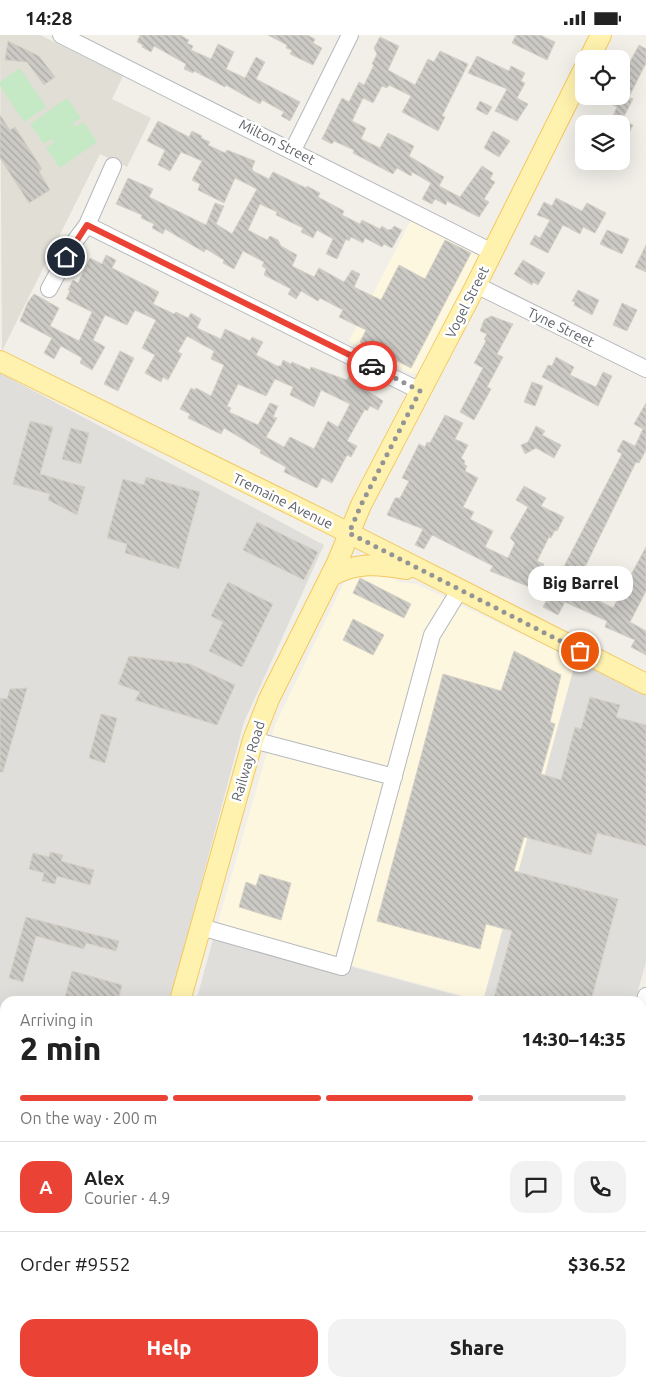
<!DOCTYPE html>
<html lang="en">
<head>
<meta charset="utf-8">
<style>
	body { margin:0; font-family:Ubuntu,sans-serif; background:#f2f2f2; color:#222; height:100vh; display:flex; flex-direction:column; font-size:19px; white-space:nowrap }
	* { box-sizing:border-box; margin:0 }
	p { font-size:16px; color:#767676 }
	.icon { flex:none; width:28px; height:28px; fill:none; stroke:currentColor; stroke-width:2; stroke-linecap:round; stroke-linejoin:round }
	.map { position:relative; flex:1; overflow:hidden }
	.sheet { position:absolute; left:0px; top:961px; width:646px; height:391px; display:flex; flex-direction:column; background:#fff; border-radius:15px 15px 0 0; box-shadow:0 5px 20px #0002 }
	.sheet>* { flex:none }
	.controls { position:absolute; left:575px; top:15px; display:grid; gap:10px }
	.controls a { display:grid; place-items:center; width:55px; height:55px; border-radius:10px; background:#fff; box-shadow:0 5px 20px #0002; font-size:25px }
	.pin { position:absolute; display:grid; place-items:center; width:42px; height:42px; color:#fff; margin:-21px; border:2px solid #fff; border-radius:50%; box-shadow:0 1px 5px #0007 }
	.courier { position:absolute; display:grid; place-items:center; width:50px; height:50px; margin:-25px; border:4px solid #ea4335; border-radius:50%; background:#fff; color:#222; box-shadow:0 1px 6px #0007 }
	.bubble { position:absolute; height:35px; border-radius:15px; background:#fff; box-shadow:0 5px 20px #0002; font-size:16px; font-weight:800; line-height:35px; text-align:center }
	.overview em { font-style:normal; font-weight:800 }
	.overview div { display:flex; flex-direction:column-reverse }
	.overview { display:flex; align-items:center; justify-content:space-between; height:85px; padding:0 20px }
	h1 { font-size:32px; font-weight:800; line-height:38px }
	.bar { display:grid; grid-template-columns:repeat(4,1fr); gap:8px 5px; align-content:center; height:60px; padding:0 20px }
	.bar i { height:6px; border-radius:4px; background:#e0e0e0 }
	.bar .current { background:#ea4335 }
	.bar p { grid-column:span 4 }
	.line { display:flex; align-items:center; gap:12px; padding:0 20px; border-top:1px solid #e0e0e0 }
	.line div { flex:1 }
	.round { display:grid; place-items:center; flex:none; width:52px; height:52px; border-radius:15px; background:#f2f2f2 }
	.action { display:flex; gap:10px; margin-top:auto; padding:10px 20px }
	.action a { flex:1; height:58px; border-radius:15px; background:#ea4335; color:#fff; font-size:20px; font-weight:800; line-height:58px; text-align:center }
	.action a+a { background:#f2f2f2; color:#222 }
	.status { display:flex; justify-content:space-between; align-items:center; height:35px; padding:0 25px; background:#fff; direction:ltr }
	.status svg { height:14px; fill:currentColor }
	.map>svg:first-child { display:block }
	.commercial { fill:#fef7e0 }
	.industrial { fill:#e0deda }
	.education { fill:#e1ded6 }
	.pitch { fill:#c5e8c5 }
	.building { fill:url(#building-back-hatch); stroke:#d6d1c6; fill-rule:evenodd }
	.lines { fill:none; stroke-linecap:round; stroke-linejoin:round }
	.minor-casing { stroke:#b5b8bc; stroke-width:18 }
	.major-casing { stroke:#f2c960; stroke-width:22 }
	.minor { stroke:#fff; stroke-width:16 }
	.major { stroke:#fff2af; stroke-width:20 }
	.rail-casing { stroke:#b6b7b8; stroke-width:5.5 }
	.rail { stroke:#fff; stroke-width:4; stroke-dasharray:11; stroke-linecap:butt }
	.major-bridge-casing { stroke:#f2c960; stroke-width:22; stroke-linecap:butt }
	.major-bridge { stroke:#fff2af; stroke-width:20 }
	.done { stroke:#929495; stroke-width:5; stroke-dasharray:0 9 }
	.route { stroke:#ea4335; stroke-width:6 }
	.labels { text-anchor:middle; stroke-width:5; stroke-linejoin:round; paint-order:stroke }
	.street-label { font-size:14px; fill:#5f6368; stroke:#fff }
</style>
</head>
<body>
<div class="status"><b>14:28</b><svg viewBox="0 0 49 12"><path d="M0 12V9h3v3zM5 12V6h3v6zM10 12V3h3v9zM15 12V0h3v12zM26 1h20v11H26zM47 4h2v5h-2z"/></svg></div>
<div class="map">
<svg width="646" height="1352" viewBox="0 0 646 1352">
	<defs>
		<pattern id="building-back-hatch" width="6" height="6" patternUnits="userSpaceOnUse" patternTransform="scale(1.25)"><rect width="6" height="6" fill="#cccac5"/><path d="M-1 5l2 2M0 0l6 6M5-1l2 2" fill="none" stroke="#a9a8a4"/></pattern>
	</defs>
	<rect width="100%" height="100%" fill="#f1efe8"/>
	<path class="commercial" d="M412,183L479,217L481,222L420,337L412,339L349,306Z
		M379,536L400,547L416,549L576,625L483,966L216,894L275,690L343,549L358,537Z"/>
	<path class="industrial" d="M0,338L324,510L244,687L170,966H5V1003L0,1001Z
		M576,625L646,658V927L635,966H483Z
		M216,894L342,929L478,966H196Z
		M0,1024L5,1025V1300L0,1299Z
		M641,1071L646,1082V1352H356L340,1348H641Z"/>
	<path class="education" d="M0,0H40L123,41L112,64L151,83L127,132L100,119L2,316Z"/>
	<path class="pitch" d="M20,33L46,72L24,87L0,51V47Z
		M67,63L81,83L73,88L75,92L84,87L97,107L60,133L46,113L54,107L52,104L44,109L30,89Z"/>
	<path class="building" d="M140,0H180L189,5L187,8L193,11L191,15L211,24L218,9L234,17L226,34L245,43L256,22L265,27L256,44L300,67L290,86L281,81L284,77L262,65L260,69L226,50L225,52L194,36L193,38L184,34L186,29L154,11L151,17L142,12L143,10L137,7Z
		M268,0H307L315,4L313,8L322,13L313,30L290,19L292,15L286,13L287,10Z
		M516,0H540L555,7L547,25L512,8Z
		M380,2L399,11L388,35L415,50L428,24L434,27L440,16L468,29L442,81L445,82L438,96L402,77L411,61L389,50L387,53L382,51L373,68L363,63L352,86L366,93L361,104L380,113L388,98L414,111L409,121L444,142L439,151L460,162L482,131L493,138L490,144L495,147L484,164L489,167L479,182L447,166L446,170L435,164L432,169L422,164L431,148L412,137L411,141L397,133L393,139L353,118L354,115L334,106L332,109L322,104L342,63L349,67L359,47L364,50L374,30L372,29L377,19L374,13Z
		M8,6L39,21L55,42L44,50L27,27L5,25Z
		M639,10L646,14V28L629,62L633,64L622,85L633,90L621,115V86L620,89H609L617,72L609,68L613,61H621V37L624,38Z
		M477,21L509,36L511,31L525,38L521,46L525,48L517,63L528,69L517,86L495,76L507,54L468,38Z
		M480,66L492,72L487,80L476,74Z
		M0,80L10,95L15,92L42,134L39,136L50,155L29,168L0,123Z
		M158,86L189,102L192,96L202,101L201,103L210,107L208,110L225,118L227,115L255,126L252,133L253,136L269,144L273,137L306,153L307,151L320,158L318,162L344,176L342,180L360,189L362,185L380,194L382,191L388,195L392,194L394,191L402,195L392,213L384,209L382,212L365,203L363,208L351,202L349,206L346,204L337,224L326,219L333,204L317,195L313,203L301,197L303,193L276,180L277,177L260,169L248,195L267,205L270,201L278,205L281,211L297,220L292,231L314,242L319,233L344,247L352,235L360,239L354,252L381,265L399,230L425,244L445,205L471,218L411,333L360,307L366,295L339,282L343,275L320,263L318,266L301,256L296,264L288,259L291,254L264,240L266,234L262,231L264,227L243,216L234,234L223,228L224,225L206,214L204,217L165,194L163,199L152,193L154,189L141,183L142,180L116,169L128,143L153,154L149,162L206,190L215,168L224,171L216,189L232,199L257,154L235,143L224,168L198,155L200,149L192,145L202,126L181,117L170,136L158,130L165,115L147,106Z
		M493,96L510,106L499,122L484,113Z
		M556,163L582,176L587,168L606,178L595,198L583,192L580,199L563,190L548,218L530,209L535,200L540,203L550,185L537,180L544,167L552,171Z
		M607,195L629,204L622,219L600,209Z
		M646,210V237L635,232Z
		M106,220L116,225L112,233L159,257L153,269L174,279L176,277L188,283L191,278L201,284L197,293L221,304L225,294L250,306L252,302L263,307L256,320L277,331H281L283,325L291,329L292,327L310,335L311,332L347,345L350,339L362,344L359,350L383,366L378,375L370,371L367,376L365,374L347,406L357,411L351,422L347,420L332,448L322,443L317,453L284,437L286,432L260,418L261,415L224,393L221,399L188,383L190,379L180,374L191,353L195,355L196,353L211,361L224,330L211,324L214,316L187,301L178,317L182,319L168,345L163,342L161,347L145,338L155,320L142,313L156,285L135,275L127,290L105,280L93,305L105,312L92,335L80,328L82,323L61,311L54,324L44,318L52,303L20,286L28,267L34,259L59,273L50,291L79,306L92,277L66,264L70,256L68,255L73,245L78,248L90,223L102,229ZM275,344L293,352L290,360L314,372L321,355L350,369L338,392L328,386L314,414L290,402L284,412L266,402L277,383L273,382L278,371L270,368L258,390L229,377L231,373L227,371L238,349L266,361Z
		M523,225L545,238L538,250L533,247L532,250L514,239Z
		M578,255L599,265L592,280L574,270L575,267L572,266Z
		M622,268L637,275L627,296L613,290Z
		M491,281L513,289L497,319L503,322L487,352L491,354L474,385L460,377L483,333L474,328L486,306L484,304L487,299L480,296L484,285Z
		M120,316L134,323L118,356L104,349Z
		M556,322L574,332L570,340L596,352L603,337L612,341L598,371L542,342L548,330L552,331Z
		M532,347L543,351L535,371L524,367Z
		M646,368V415L639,428L636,427L585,532L598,539L587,560L613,573L646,512V556L630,587L646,596V620L631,612L635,605L605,592L607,586L565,567L558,580L543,572L622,419L617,416L623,405L635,411L643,394L634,389Z
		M445,380L463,388L455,404L468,410L461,423L465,426L464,429L467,431L465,436L478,443L463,472L474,477L470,484L493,496L485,512L508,523L515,508L510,503L528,472L516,465L524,451L546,463L541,471L564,482L557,496L555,495L551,503L549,502L537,526L544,529L532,553L490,536L493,531L432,500L424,514L415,510L423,494L387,480L395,463H400L409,446L402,443L419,409L425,412L427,407L430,408Z
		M30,386L53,392L40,439L85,452L77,480L48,465L50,459L13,449Z
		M536,391L545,396L542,400L561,410L554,423L536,413L525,419L521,410L528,407Z
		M71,393L89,398L81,429L62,424Z
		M146,442L200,457L179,534L125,518L127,509L107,503L123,444L144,450Z
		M257,487L318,517L304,545L243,515Z
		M360,543L411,569L404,583L353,558Z
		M228,547L273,569L242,632L209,616L223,587L211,581Z
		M353,584L384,600L373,620L343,605Z
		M514,616L561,640L550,687L555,689L541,739L561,745L575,692L581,694L590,662L620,670L616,682L646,690V811L597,798L591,820L524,802L514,836L618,864L591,966H507L494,963L512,896L486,889L480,914L377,886L443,639L501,656Z
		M129,621L190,629L235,650L217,690L135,665L140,657L118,649Z
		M27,653L3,737H0V663L7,664L10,654Z
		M101,679L117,683L105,728L89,723Z
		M50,817L63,820L61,826L94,835L90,850L57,841L55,849L42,846L44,838L29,834L33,818L49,822Z
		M260,839L291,848L281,885L239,872L246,847L256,851Z
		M26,882L119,906L116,916L86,908L84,914L36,901L23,947L9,943Z
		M72,936L122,950L118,966H64Z"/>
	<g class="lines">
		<defs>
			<path id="minor" d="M61,0L492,217
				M293,115L350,0
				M87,190L113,131
				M476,250L646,334
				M49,254L75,206L87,190L420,356
				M253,705L394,742
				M201,892L342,932L432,600L459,556
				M641,984L646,961
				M0,1016L5,1017
				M641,1046L646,1059"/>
			<path id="major" d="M589,24L601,0
				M0,326L327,487L646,649
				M331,541C356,527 378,529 406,534
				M180,966L253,705L269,664L337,528L361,470L476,250L584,34"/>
		</defs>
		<use href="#minor" class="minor-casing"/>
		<use href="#major" class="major-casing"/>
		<use href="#minor" class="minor"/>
		<use href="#major" class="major"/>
		<defs>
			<path id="rail" d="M0,1328L5,1329
				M70,1348L87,1352
				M96,1348L112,1352"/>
		</defs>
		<use href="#rail" class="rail-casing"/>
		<use href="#rail" class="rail"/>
		<defs>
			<path id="major-bridge" d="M74,1352L75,1348"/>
		</defs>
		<use href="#major-bridge" class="major-bridge-casing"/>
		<use href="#major-bridge" class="major-bridge"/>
	</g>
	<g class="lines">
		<path class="done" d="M372,331L420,356L361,470L349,498L580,616"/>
		<path class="route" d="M66,222L87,190L372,331"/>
	</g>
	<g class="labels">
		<g class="street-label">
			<text transform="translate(277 107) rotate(27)" y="5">Milton Street</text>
			<text transform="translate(467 267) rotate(-63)" y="5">Vogel Street</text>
			<text transform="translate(561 292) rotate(26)" y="5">Tyne Street</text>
			<text transform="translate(283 466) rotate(26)" y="5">Tremaine Avenue</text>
			<text transform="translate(248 726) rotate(-73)" y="5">Railway Road</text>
		</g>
	</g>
</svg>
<div class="controls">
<a><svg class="icon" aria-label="locate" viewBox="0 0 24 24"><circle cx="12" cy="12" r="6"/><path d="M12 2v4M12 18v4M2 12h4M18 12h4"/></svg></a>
<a><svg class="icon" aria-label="layers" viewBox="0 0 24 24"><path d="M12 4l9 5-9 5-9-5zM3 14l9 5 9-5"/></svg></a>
</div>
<div class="pin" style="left:580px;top:616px;background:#ea580c"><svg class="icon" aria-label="bag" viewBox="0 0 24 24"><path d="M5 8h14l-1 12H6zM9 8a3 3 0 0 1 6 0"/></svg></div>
<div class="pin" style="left:66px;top:222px;background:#1f2937"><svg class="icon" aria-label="home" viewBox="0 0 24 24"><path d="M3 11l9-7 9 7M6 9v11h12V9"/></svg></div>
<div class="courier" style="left:372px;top:331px"><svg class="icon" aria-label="car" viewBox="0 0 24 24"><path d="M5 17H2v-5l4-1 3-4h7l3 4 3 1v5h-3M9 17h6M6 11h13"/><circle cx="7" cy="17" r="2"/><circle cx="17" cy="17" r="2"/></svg></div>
<div class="bubble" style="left:528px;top:531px;width:105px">Big Barrel</div>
<section class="sheet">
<div class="overview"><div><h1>2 min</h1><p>Arriving in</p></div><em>14:30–14:35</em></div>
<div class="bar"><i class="current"></i><i class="current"></i><i class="current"></i><i></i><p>On the way · 200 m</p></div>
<div class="line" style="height:90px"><b class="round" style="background:#ea4335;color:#fff">A</b><div><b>Alex</b><p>Courier · 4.9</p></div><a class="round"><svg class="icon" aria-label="chat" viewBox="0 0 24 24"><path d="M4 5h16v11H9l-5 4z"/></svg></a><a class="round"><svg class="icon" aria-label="phone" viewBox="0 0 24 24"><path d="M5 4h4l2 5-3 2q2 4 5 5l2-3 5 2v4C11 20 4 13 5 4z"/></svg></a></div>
<div class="line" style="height:65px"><div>Order #9552</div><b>$36.52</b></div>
<div class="action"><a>Help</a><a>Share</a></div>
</section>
</div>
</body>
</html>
